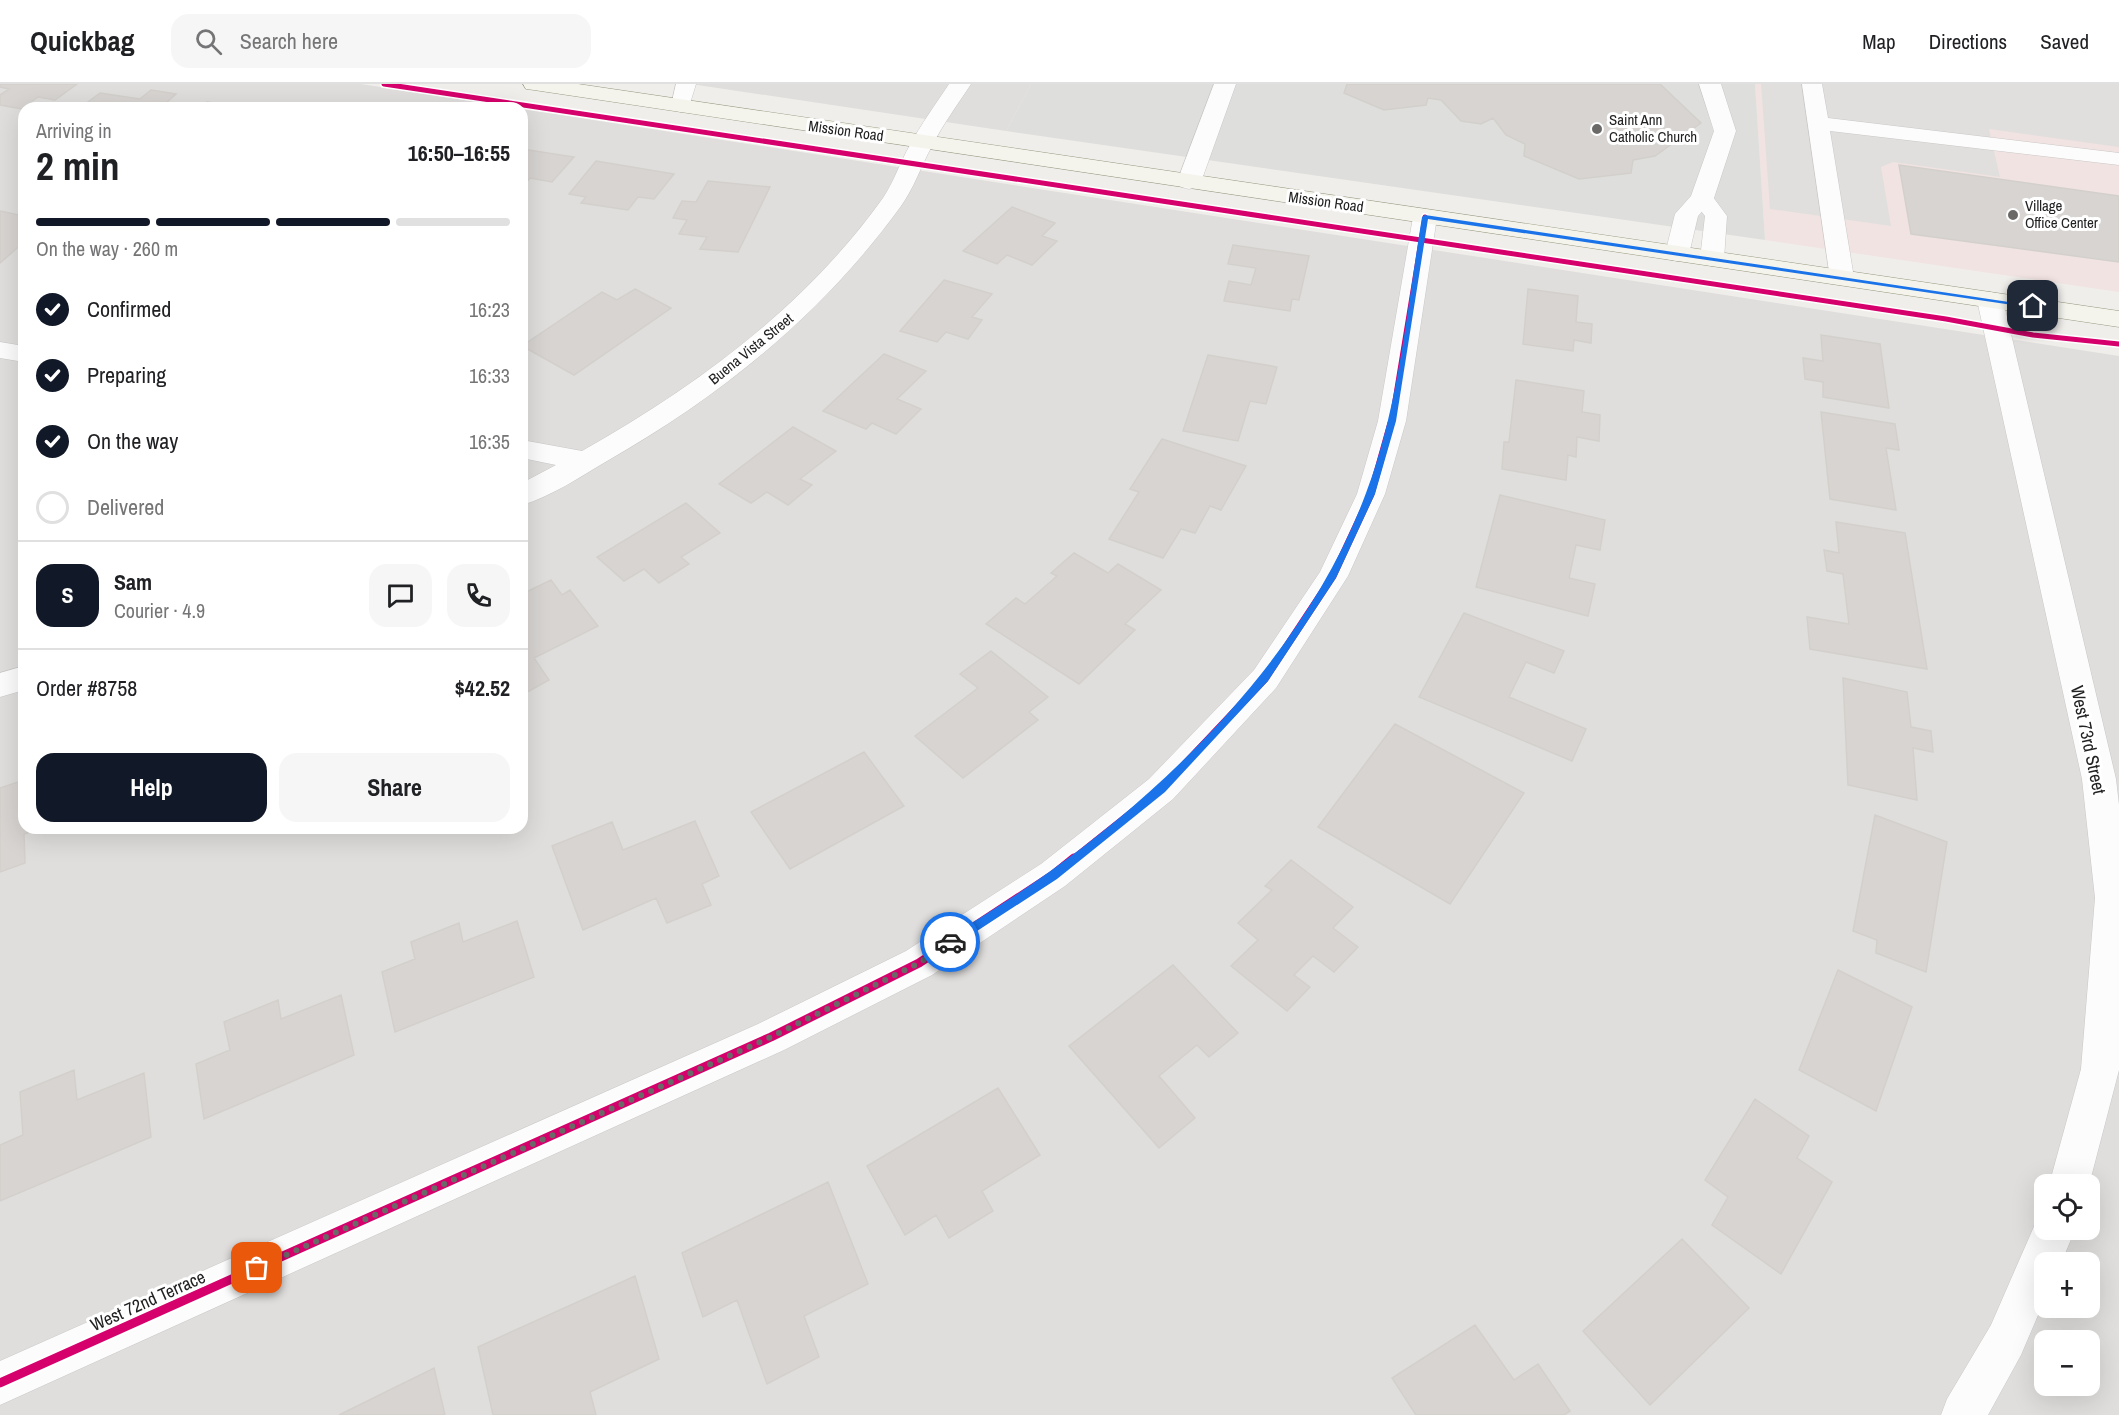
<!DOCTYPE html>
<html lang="en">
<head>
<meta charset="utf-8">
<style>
	body { margin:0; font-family:"Archivo Narrow",sans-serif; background:#f6f6f6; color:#202124; height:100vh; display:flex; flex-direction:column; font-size:22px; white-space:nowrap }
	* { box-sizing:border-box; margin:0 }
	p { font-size:20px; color:#757577 }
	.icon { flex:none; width:33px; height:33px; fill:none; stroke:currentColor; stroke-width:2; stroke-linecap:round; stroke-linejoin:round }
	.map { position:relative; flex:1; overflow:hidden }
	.drawer { position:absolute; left:18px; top:18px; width:510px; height:732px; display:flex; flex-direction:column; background:#fff; border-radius:18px; box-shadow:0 6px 24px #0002 }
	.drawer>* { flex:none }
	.buttons { position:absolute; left:2034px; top:1090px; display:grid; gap:12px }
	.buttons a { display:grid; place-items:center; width:66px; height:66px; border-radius:12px; background:#fff; box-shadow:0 6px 24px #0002; font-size:30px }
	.pin { position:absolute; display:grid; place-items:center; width:51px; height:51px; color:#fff; margin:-26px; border-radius:12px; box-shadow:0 3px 9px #0006 }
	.courier { position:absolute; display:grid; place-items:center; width:60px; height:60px; margin:-30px; border:4px solid #1a73e8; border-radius:50%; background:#fff; color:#222; box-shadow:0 2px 8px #0007 }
	.summary em { font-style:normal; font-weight:800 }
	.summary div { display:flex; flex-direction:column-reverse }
	.summary { display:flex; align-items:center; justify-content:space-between; height:102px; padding:0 18px }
	h1 { font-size:39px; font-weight:800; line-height:45px }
	.bar { display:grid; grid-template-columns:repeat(4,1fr); gap:9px 6px; align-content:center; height:72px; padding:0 18px }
	.bar i { height:8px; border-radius:4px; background:#e0e0e0 }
	.bar .on { background:#111827 }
	.bar p { grid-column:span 4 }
	.line { display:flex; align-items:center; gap:15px; padding:0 18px; border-top:2px solid #e0e0e0 }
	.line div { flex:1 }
	.round { display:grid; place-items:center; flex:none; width:63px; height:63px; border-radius:18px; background:#f6f6f6 }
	ol { padding:0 18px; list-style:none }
	li { display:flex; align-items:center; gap:18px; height:66px }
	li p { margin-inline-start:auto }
	li .icon { padding:6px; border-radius:50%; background:#111827; color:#fff; stroke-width:4 }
	li:last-child { color:#757577 }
	li i { width:33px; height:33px; border:3px solid #e0e0e0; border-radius:50% }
	.button { display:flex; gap:12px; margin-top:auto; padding:12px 18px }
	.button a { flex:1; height:69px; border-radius:18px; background:#111827; color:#fff; font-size:24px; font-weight:800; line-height:69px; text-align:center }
	.button a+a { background:#f6f6f6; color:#202124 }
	header { display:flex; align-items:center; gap:36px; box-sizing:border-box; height:84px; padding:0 30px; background:#fff; border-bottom:2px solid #e0e0e0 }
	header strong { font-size:28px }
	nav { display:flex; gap:33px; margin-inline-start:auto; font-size:21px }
	.search { width:420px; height:54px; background:#f6f6f6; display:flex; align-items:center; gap:15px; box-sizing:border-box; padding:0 21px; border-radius:18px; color:#757577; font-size:22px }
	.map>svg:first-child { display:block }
	.residential { fill:#dfdedc; fill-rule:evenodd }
	.commercial { fill:#f1e3e1 }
	.religious { fill:#dededc }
	.parking { fill:#e0dfde }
	.building { fill:#d7d4d2; stroke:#d3d0cc; stroke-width:1.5 }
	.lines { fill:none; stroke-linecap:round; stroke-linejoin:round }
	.lane-casing { stroke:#c9c8c7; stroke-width:1 }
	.street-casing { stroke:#c9c8c7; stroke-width:1 }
	.secondary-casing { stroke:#999a82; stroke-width:1 }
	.lane { fill:#fdfcfc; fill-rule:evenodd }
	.street { fill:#fdfcfc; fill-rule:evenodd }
	.secondary { fill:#f4f4ed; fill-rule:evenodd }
	.cycleway-far2-casing { stroke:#fff; stroke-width:8 }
	.cycleway-far1-casing { stroke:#fff; stroke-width:10 }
	.cycleway-casing { stroke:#fff; stroke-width:13 }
	.cycleway-far2 { stroke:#d6006c; stroke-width:5 }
	.cycleway-far1 { stroke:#d6006c; stroke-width:7 }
	.cycleway { stroke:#d6006c; stroke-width:9 }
	.route { fill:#1a73e8 }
	.done { stroke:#6a6968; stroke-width:6; stroke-dasharray:0 10.8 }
	.poi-dot { fill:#6a6968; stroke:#fff; stroke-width:2 }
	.labels { text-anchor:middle; stroke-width:6; stroke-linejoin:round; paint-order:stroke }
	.far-poi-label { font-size:15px; fill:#222; stroke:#fff; text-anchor:start }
	.far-street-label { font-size:15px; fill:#222; stroke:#fff }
	.street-label { font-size:18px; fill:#222; stroke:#fff }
</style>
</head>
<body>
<header>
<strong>Quickbag</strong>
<div class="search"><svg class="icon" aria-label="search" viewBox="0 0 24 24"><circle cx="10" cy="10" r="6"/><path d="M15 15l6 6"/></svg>Search here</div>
<nav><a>Map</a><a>Directions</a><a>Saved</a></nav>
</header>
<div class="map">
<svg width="2119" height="1331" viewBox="0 0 2119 1331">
	<rect width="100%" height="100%" fill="#f0eeeb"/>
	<path class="residential" d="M0,0H361L516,24H24V744H522V25L2119,272V1331H0ZM2044,1101H2090V1146H2044ZM2044,1179H2090V1224H2044ZM2044,1257H2090V1302H2044Z
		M691,0H1031L1006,47Z"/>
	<path class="commercial" d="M1755,0H2119V208L1765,156Z"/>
	<path class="religious" d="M1031,0H1755L1765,156L1006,47Z"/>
	<path class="parking" d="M1761,0H2119V63L1989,45L2000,93L1893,78L1881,83L1891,142L1770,125Z"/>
	<path class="building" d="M0,0H77L55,16L38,13L22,25L0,21V11L9,5L0,3Z
		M1347,0H1660L1701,39L1655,72L1633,76L1631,89L1579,95L1524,72L1525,60L1506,51L1493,34L1481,40L1461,37L1441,16L1428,14L1426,21L1384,26L1344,9Z
		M151,6L176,10L165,20L173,21L169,24H80L100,9L140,15Z
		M207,18L243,24H200Z
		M522,65L574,73L552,98L530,94L525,100H522Z
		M596,77L674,90L654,115L638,113L628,126L581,119L586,113L569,110Z
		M1899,81L2119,112V178L1911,150Z
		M708,97L770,103L738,168L700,165L707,153L679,150L687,136L673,134L682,117L696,118Z
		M1012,123L1055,139L1042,152L1057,157L1032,181L1007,171L997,180L963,167Z
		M0,127L24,132V158L0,179Z
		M1233,161L1309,172L1299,216L1292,215L1290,227L1224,217L1229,197L1251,201L1256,184L1228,180Z
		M944,196L992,210L972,233L982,236L968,255L946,248L937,258L900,247Z
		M635,205L671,224L574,291L522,262L602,208L617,216Z
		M1528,205L1578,212L1576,238L1592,240L1591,259L1574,256L1573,267L1523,260Z
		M1821,251L1880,260L1889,324L1823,313V298L1805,295L1803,274L1823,277Z
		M884,270L926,287L897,315L921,325L896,350L872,339L866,345L823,327Z
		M1208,271L1277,283L1266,320L1250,317L1238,357L1183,347Z
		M1516,296L1584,307L1582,328L1600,331L1599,357L1577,353L1576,373L1568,371L1566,396L1502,385L1504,358H1509Z
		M1821,328L1895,340L1899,366L1886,364L1896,426L1830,415Z
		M793,343L836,367L800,395L812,401L788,421L767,408L751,419L719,400Z
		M1162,355L1246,382L1221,426L1210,422L1195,449L1181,445L1163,474L1109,455L1139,408L1130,405Z
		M1500,411L1605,436L1600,466L1576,461L1569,494L1595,500L1588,532L1476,503Z
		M686,419L720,449L681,473L689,480L659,499L644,485L624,497L597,473Z
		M1836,438L1905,449L1927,585L1810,565L1807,533L1849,540L1843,490L1827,487L1824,466L1839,469Z
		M1074,469L1108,489L1118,480L1161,506L1125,540L1135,546L1079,600L986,540L1016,514L1025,520L1057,492L1051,489Z
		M551,496L562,511L570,506L598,542L534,574L549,596L522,611V510Z
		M1464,529L1564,567L1554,589L1526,578L1509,613L1586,645L1572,677L1419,613Z
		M991,567L1048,613L1029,628L1038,636L963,694L915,652L978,604L960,590Z
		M1843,594L1907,608L1911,643L1931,647L1933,668L1913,664L1917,716L1848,701Z
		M1395,640L1524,709L1450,820L1318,743Z
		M864,668L904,722L790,785L751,728Z
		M24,696V744H42L24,750L25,779L0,788V704Z
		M1875,731L1947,758L1926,888L1876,869L1877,856L1853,847Z
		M695,737L719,792L702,800L711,821L667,839L656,814L583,846L552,762L612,738L623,766Z
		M1291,776L1353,823L1333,844L1358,863L1334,888L1313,872L1294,891L1310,903L1287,927L1231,882L1258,856L1238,839L1272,806L1265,802Z
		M517,837L534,893L395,948L382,888L415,875L411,858L459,839L463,858Z
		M1173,881L1238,949L1209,973L1197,961L1159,992L1195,1034L1159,1064L1069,962Z
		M1838,886L1912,923L1876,1027L1799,986Z
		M341,911L354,971L204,1035L196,980L230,966L224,938L278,916L281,935Z
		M74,986L77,1016L144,989L151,1053L0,1117V1061L23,1051L20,1008Z
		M998,1004L1040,1071L982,1107L993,1127L949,1154L936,1131L905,1151L867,1082Z
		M1755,1015L1809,1052L1797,1074L1832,1098L1781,1190L1712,1141L1728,1113L1705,1096Z
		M828,1098L868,1200L804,1232L819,1273L767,1300L737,1216L703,1233L682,1169Z
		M1682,1155L1749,1224L1650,1321L1583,1247Z
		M635,1192L659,1275L590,1308L596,1331H493L478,1263Z
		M1475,1241L1514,1296L1538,1280L1570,1327L1564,1331H1416L1392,1294Z
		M434,1284L445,1331H339Z"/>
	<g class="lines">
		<defs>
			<path id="lane" d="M676,0H696L688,26L681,28L674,26L671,22Z
				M1802,0H1822L1828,34L2119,69V81L1830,47L1854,194L1850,199L1842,201L1834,199L1830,194Z
				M1702,107L1710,109L1727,132L1724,175L1720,180L1712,182L1704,180L1700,175L1705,132L1691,114L1694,109Z"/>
			<path id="street" d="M949,0H971C958,20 943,40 932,62C921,82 914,104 901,122C823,230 721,312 607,377C580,393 552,412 522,421V399L556,381L522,374V356L582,367C697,302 806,222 883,114C894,98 900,78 910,61C921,40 936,20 949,0Z
				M1214,0H1236L1201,98L1197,103L1189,105L1181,103L1177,98Z
				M1699,0H1721L1736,47L1714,114L1698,132L1689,170L1686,175L1677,177L1668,175L1665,170L1675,130L1691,112L1714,47Z
				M1425,126L1433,128L1437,133L1406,337L1385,410L1348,492L1276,604L1173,715L1065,802L932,891L784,966L0,1321V1277L758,940L906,867L1041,780L1149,695L1254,586L1320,488L1357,410L1378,337L1413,133L1417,128Z
				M1990,208L1999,211L2003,216L2116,695L2119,721V986L2089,1101H2049L2081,985L2095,814L2082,695L1977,216L1981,211Z
				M0,258L24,262V278L0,274Z
				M24,582V606L0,613V589Z
				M2044,1129V1146H2075L2061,1179H2044V1217L2021,1271L1988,1331H1941L1947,1315L1991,1241L2039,1131Z"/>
			<path id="secondary" d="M523,0H578L2119,227V243L534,6L526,5Z"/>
		</defs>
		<use href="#lane" class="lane-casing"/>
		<use href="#street" class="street-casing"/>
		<use href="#secondary" class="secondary-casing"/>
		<use href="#lane" class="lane"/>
		<use href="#street" class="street"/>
		<use href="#secondary" class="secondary"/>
		<defs>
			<path id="cycleway-far2" d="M384,0L1946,235L2033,251L2119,260
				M1391,341L1425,133"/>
			<path id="cycleway-far1" d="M1072,776L1161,705L1265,595L1333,492L1371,410L1391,339"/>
			<path id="cycleway" d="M0,1299L771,953L919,879L1053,791L1074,774"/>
		</defs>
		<use href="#cycleway-far2" class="cycleway-far2-casing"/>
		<use href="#cycleway-far1" class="cycleway-far1-casing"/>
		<use href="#cycleway" class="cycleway-casing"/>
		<use href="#cycleway-far2" class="cycleway-far2"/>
		<use href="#cycleway-far1" class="cycleway-far1"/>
		<use href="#cycleway" class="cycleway"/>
	</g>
	<path class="route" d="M1425,131L2036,222L2033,224L1428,135L1396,337L1375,410L1336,494L1268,597L1165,708L1057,795L954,862H946V855C981,833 1016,812 1049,788C1179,696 1310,561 1366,409C1399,323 1407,224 1422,133Z"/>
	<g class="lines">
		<path class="done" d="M257,1184L771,953L919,879L950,858"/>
	</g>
	<g class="poi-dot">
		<circle cx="1597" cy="45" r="6"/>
		<circle cx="2013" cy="131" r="6"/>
	</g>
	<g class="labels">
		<g class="far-poi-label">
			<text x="1609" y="41">Saint Ann<tspan x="1609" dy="17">Catholic Church</tspan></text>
			<text x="2025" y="127">Village<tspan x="2025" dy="17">Office Center</tspan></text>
		</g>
		<g class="far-street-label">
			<text transform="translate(846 47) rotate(8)" y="5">Mission Road</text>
			<text transform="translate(1326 118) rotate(8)" y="5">Mission Road</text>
			<text transform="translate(751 265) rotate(-39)" y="5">Buena Vista Street</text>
		</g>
		<g class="street-label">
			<text transform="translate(2088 656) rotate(78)" y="6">West 73rd Street</text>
			<text transform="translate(148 1217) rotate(-24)" y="6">West 72nd Terrace</text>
		</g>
	</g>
</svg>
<div class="buttons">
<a><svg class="icon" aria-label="locate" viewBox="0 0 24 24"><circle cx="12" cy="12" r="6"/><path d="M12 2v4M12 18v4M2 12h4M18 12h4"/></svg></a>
<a>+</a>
<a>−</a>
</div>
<div class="pin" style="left:257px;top:1184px;background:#ea580c"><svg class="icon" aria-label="bag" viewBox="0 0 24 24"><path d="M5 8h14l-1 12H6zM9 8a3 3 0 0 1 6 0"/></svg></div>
<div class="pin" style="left:2033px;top:222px;background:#1f2937"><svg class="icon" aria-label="home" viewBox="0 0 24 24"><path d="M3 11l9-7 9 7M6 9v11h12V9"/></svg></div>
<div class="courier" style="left:950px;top:858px"><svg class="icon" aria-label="car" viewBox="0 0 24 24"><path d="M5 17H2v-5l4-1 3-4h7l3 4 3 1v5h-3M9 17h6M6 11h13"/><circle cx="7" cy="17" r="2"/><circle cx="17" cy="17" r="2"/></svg></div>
<section class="drawer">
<div class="summary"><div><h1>2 min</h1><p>Arriving in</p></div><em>16:50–16:55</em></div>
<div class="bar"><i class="on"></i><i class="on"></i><i class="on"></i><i></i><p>On the way · 260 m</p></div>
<ol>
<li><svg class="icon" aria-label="check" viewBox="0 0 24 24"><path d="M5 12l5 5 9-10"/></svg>Confirmed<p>16:23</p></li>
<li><svg class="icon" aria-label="check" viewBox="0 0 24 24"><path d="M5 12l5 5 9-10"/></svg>Preparing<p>16:33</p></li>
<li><svg class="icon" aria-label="check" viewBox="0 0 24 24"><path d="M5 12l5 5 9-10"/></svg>On the way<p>16:35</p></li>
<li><i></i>Delivered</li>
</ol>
<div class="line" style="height:108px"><b class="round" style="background:#111827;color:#fff">S</b><div><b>Sam</b><p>Courier · 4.9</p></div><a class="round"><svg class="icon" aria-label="chat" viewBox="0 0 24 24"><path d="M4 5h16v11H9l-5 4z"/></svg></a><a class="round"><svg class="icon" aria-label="phone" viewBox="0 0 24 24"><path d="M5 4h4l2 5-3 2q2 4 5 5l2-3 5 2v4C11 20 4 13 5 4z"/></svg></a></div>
<div class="line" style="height:78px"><div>Order #8758</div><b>$42.52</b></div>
<div class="button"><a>Help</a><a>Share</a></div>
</section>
</div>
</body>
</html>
